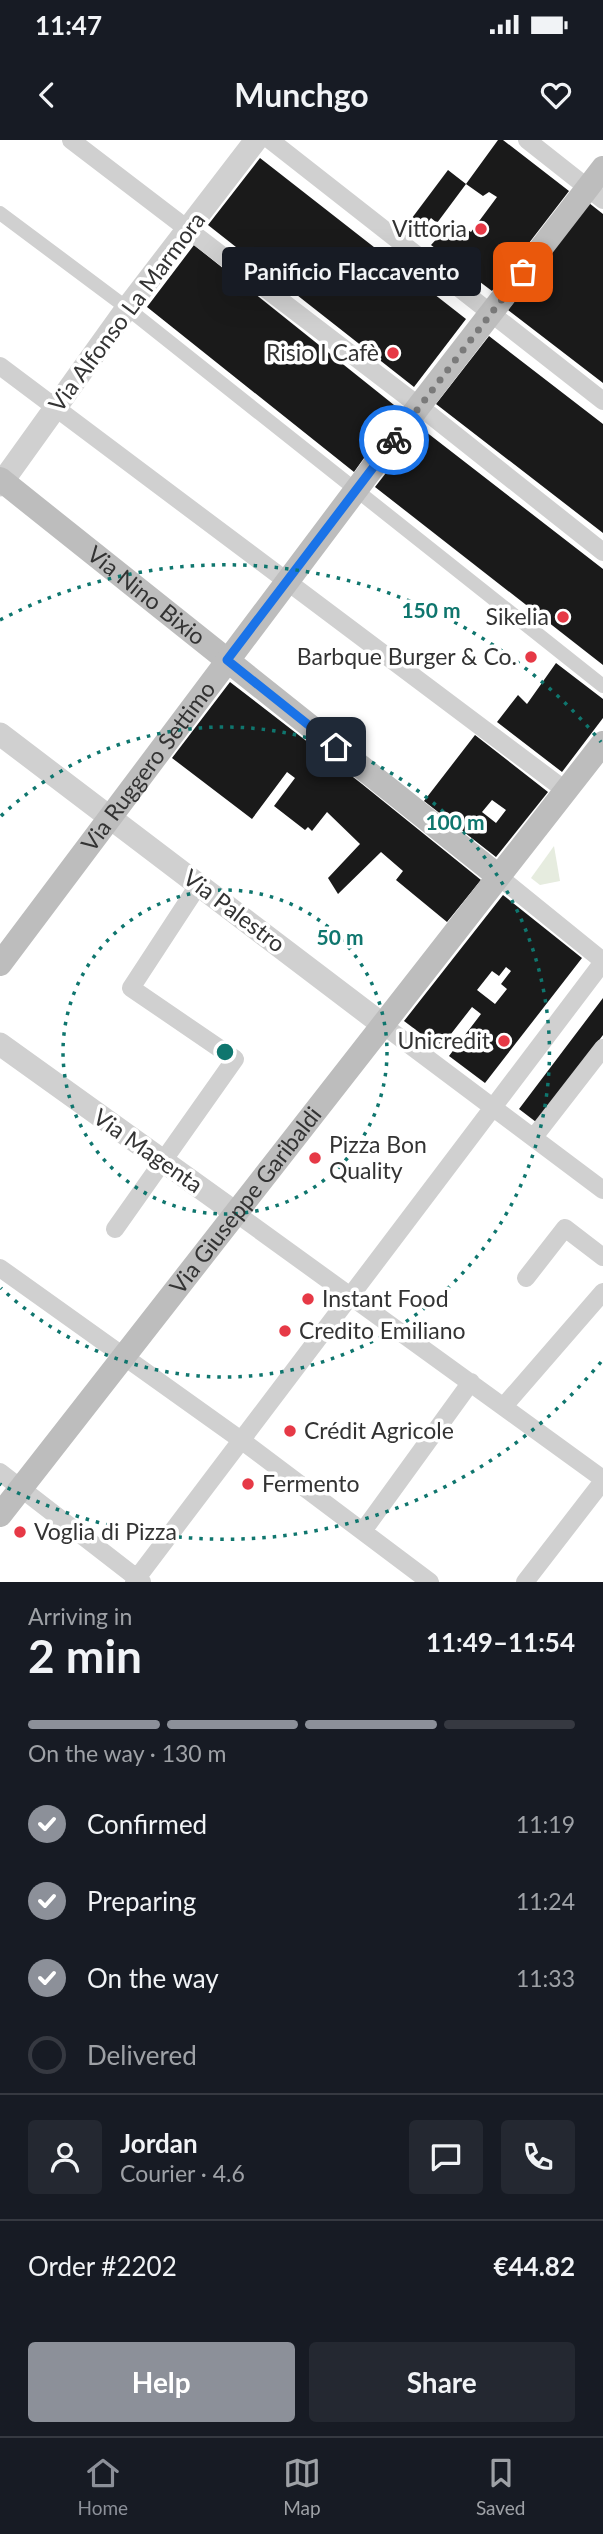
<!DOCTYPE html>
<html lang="en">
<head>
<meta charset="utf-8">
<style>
	body { margin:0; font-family:Lato,sans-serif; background:#242831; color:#f1f3f6; height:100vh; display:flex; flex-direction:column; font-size:26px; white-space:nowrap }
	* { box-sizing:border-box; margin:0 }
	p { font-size:23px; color:#9ea1a6 }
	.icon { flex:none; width:38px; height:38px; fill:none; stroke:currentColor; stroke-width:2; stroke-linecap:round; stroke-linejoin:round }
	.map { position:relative; height:1442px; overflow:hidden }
	.drawer { display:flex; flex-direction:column; background:#171b24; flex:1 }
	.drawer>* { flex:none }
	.pin { position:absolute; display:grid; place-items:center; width:60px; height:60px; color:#fff; margin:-30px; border-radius:14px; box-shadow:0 4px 10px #0006 }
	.courier { position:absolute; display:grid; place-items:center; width:70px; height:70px; margin:-35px; border:5px solid #1a73e8; border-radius:50%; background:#fff; color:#222; box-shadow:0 2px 9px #0007 }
	.bubble { position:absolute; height:49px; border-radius:7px; background:#171b24; box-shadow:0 7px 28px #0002; font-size:23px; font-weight:700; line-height:49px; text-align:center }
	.head em { font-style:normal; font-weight:700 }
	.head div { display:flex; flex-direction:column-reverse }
	.head { display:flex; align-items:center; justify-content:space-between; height:119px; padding:0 28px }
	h1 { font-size:46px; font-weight:700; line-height:52px }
	.bar { display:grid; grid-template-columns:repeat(4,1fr); gap:10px 7px; align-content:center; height:84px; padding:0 28px }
	.bar i { height:9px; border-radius:5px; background:#363941 }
	.bar .on { background:#8c9099 }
	.bar p { grid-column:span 4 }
	.line { display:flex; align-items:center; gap:18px; padding:0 28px; border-top:2px solid #363941 }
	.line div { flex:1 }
	.round { display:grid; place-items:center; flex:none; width:74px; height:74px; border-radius:7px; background:#242831 }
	ol { padding:0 28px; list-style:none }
	li { display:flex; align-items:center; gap:21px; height:77px }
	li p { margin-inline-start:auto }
	li .icon { padding:7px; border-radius:50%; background:#8c9099; color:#fff; stroke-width:4 }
	li:last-child { color:#9ea1a6 }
	li i { width:38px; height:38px; border:4px solid #363941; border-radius:50% }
	.button { display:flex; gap:14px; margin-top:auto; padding:14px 28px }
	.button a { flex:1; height:80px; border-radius:7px; background:#8c9099; color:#fff; font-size:28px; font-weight:700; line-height:80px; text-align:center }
	.button a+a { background:#242831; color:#f1f3f6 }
	.status { display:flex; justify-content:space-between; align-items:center; height:49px; padding:0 35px; background:#171b24; direction:ltr }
	.status svg { height:19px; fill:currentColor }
	header { display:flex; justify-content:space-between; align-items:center; height:91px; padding:0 28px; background:#171b24; font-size:32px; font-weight:700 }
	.tab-bar { display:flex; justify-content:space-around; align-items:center; height:98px; border-top:2px solid #363941; background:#171b24; font-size:19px; color:#9ea1a6 }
	.tab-bar a { display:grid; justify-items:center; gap:4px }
	.tab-bar .on { color:#8c9099 }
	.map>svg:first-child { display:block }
	.green { fill:#e6ecdf }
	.building { fill:#1a1a1a; fill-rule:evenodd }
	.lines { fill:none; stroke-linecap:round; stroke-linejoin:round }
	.pedestrian { stroke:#d0d0d0; stroke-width:14 }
	.minor { stroke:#d0d0d0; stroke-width:18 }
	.tertiary { stroke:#d0d0d0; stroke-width:23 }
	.secondary { stroke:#bdbdbd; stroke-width:24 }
	.done { stroke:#7a7a7a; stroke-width:7; stroke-dasharray:0 12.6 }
	.route { stroke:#1a73e8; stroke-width:9 }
	.ring { fill:none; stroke:#0f766e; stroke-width:3.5; stroke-dasharray:3.5 7 }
	.poi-dot { fill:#e63946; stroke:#fff; stroke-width:2.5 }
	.labels { text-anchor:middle; stroke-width:7; stroke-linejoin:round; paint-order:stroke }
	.poi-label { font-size:23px; fill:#333; stroke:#fff; text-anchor:start }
	.street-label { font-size:23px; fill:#333; stroke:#fff }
	.centre { fill:#0f766e; stroke:#fff; stroke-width:3.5 }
	.ring-label { font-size:21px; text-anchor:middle; font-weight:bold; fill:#0f766e; stroke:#fff; stroke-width:7; stroke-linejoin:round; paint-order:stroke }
</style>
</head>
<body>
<div class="status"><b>11:47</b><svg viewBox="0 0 49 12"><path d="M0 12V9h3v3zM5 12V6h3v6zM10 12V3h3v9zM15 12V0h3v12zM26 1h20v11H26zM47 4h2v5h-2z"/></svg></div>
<header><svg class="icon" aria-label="back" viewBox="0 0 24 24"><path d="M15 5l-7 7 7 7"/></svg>Munchgo<svg class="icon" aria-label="heart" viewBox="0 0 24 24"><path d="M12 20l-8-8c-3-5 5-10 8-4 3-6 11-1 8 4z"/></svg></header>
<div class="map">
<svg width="603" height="1442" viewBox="0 0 603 1442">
	<rect width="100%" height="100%" fill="#fff"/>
	<path class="green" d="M554,706L560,741L540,745L531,738Z"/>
	<path class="building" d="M498,0H503L569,51L492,151L431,105L453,81L471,92L497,57L489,52L483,56L466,44L437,83L431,78L418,96L406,86L448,30L466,44Z
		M260,18L466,179L414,247L208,85Z
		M589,63L603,74V243L508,170Z
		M194,105L399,269L354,332L147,167Z
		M489,196L603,284V393L436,264Z
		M421,288L603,429V525L375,347Z
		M556,523L603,559V578L562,632L497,582L518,555L527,564Z
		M230,542L362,644L481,740L447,782L396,740L403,731L381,712L338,754L328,738L360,704L327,672L312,691L308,687L305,690L274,666L295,638L287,632L252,679L172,618Z
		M475,595L548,652L496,717L424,661ZM492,660L506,670L496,683L482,672Z
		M503,755L582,818L485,943L449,916L481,874L472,867L440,908L404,881ZM506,827L511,831L501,844L507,849L495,864L477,850L492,831L499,836Z
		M603,858V895L536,982L519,969Z"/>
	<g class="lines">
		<path class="pedestrian" d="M0,73L127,168L603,546"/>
		<path class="minor" d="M71,0L419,266L603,412
			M270,0L603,261
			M527,0L603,60
			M0,226L565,650
			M498,736L603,821
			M383,885L603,1050
			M534,997L603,908
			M237,1074L603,1339
			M115,1089L235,919L131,848L199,744
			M0,1128L241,1300L430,1442
			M526,1138L565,1088L603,1117
			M504,1266L603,1152
			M0,1332L142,1442
			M363,1391L471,1242
			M134,1442L603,822
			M525,1442L603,1341"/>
		<path class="tertiary" d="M0,345L127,168L256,0
			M0,594L383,885
			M0,904L237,1074"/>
		<g class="secondary">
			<path id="s1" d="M0,339L498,736"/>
			<path id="s2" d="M0,824L419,266L603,28"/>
			<path id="s3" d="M0,1375L603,603"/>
		</g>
	</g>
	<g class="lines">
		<path class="done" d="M394,300L523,132"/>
		<path class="route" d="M336,607L227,520L394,300"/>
	</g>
	<g class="ring">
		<circle cx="225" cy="912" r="162"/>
		<path d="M1 676A325 325 0 1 1 1 1148"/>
		<path d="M601 1222A487 487 0 0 1 0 1344M0 480A487 487 0 0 1 601 602"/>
	</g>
	<g class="poi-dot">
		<circle cx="481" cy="89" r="7"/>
		<circle cx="393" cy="213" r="7"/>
		<circle cx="563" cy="477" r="7"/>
		<circle cx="531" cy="517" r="7"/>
		<circle cx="504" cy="901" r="7"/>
		<circle cx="315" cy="1018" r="7"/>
		<circle cx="308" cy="1159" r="7"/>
		<circle cx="285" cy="1191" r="7"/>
		<circle cx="290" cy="1291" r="7"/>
		<circle cx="248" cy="1344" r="7"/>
		<circle cx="20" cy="1392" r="7"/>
	</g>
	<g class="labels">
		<g class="poi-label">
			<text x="467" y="97" text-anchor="end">Vittoria</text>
			<text x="379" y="221" text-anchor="end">Risio I Cafè</text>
			<text x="549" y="485" text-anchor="end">Sikelia</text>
			<text x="517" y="525" text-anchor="end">Barbque Burger &amp; Co.</text>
			<text x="490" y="909" text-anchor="end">Unicredit</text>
			<text x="329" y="1013">Pizza Bon<tspan x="329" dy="26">Quality</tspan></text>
			<text x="322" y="1167">Instant Food</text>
			<text x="299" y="1199">Credito Emiliano</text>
			<text x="304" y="1299">Crédit Agricole</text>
			<text x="262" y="1352">Fermento</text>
			<text x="34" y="1400">Voglia di Pizza</text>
		</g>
		<g class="street-label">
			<text transform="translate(127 172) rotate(-53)" y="8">Via Alfonso La Marmora</text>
			<text dy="8" stroke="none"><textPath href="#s1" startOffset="187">Via Nino Bixio</textPath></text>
			<text dy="8" stroke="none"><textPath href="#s2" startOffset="247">Via Ruggero Settimo</textPath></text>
			<text transform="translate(234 771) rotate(37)" y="8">Via Palestro</text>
			<text transform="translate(148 1011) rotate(35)" y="8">Via Magenta</text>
			<text dy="8" stroke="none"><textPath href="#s3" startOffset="399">Via Giuseppe Garibaldi</textPath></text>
		</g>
	</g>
	<circle cx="225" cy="912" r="10" class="centre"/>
	<g class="ring-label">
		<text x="431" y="478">150 m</text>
		<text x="455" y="690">100 m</text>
		<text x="340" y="805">50 m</text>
	</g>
</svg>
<div class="pin" style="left:523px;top:132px;background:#ea580c"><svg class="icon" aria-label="bag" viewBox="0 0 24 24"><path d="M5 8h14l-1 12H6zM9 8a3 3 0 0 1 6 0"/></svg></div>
<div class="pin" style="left:336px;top:607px;background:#1f2937"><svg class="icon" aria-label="home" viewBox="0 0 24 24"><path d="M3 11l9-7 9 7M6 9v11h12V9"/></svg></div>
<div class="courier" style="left:394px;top:300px"><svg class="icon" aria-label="bike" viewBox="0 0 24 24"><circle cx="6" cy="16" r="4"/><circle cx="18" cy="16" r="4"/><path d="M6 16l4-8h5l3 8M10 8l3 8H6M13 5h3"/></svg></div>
<div class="bubble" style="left:222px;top:107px;width:259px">Panificio Flaccavento</div>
</div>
<section class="drawer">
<div class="head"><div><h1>2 min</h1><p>Arriving in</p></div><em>11:49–11:54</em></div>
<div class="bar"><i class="on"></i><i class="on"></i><i class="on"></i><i></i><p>On the way · 130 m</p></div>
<ol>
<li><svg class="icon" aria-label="check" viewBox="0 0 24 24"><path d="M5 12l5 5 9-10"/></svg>Confirmed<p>11:19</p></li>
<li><svg class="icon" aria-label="check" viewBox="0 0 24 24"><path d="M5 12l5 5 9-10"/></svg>Preparing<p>11:24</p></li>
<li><svg class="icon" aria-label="check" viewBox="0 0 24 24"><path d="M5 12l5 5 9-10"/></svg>On the way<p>11:33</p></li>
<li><i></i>Delivered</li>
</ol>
<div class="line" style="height:126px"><a class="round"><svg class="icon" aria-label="person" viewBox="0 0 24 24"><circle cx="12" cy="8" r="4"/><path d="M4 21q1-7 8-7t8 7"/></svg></a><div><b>Jordan</b><p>Courier · 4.6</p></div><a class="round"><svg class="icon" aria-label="chat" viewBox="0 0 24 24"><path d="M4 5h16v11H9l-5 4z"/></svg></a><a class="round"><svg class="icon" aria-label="phone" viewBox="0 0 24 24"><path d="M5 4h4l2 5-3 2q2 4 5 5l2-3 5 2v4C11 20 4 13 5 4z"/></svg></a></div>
<div class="line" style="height:91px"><div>Order #2202</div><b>€44.82</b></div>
<div class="button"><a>Help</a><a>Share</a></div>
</section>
<nav class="tab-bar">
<a class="on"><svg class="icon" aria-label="home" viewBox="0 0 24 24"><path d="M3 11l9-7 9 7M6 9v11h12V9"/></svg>Home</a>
<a><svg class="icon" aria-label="map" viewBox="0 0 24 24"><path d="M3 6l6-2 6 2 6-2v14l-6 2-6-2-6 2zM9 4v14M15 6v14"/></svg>Map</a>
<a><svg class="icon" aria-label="saved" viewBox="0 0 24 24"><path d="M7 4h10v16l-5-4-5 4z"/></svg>Saved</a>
</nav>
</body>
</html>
